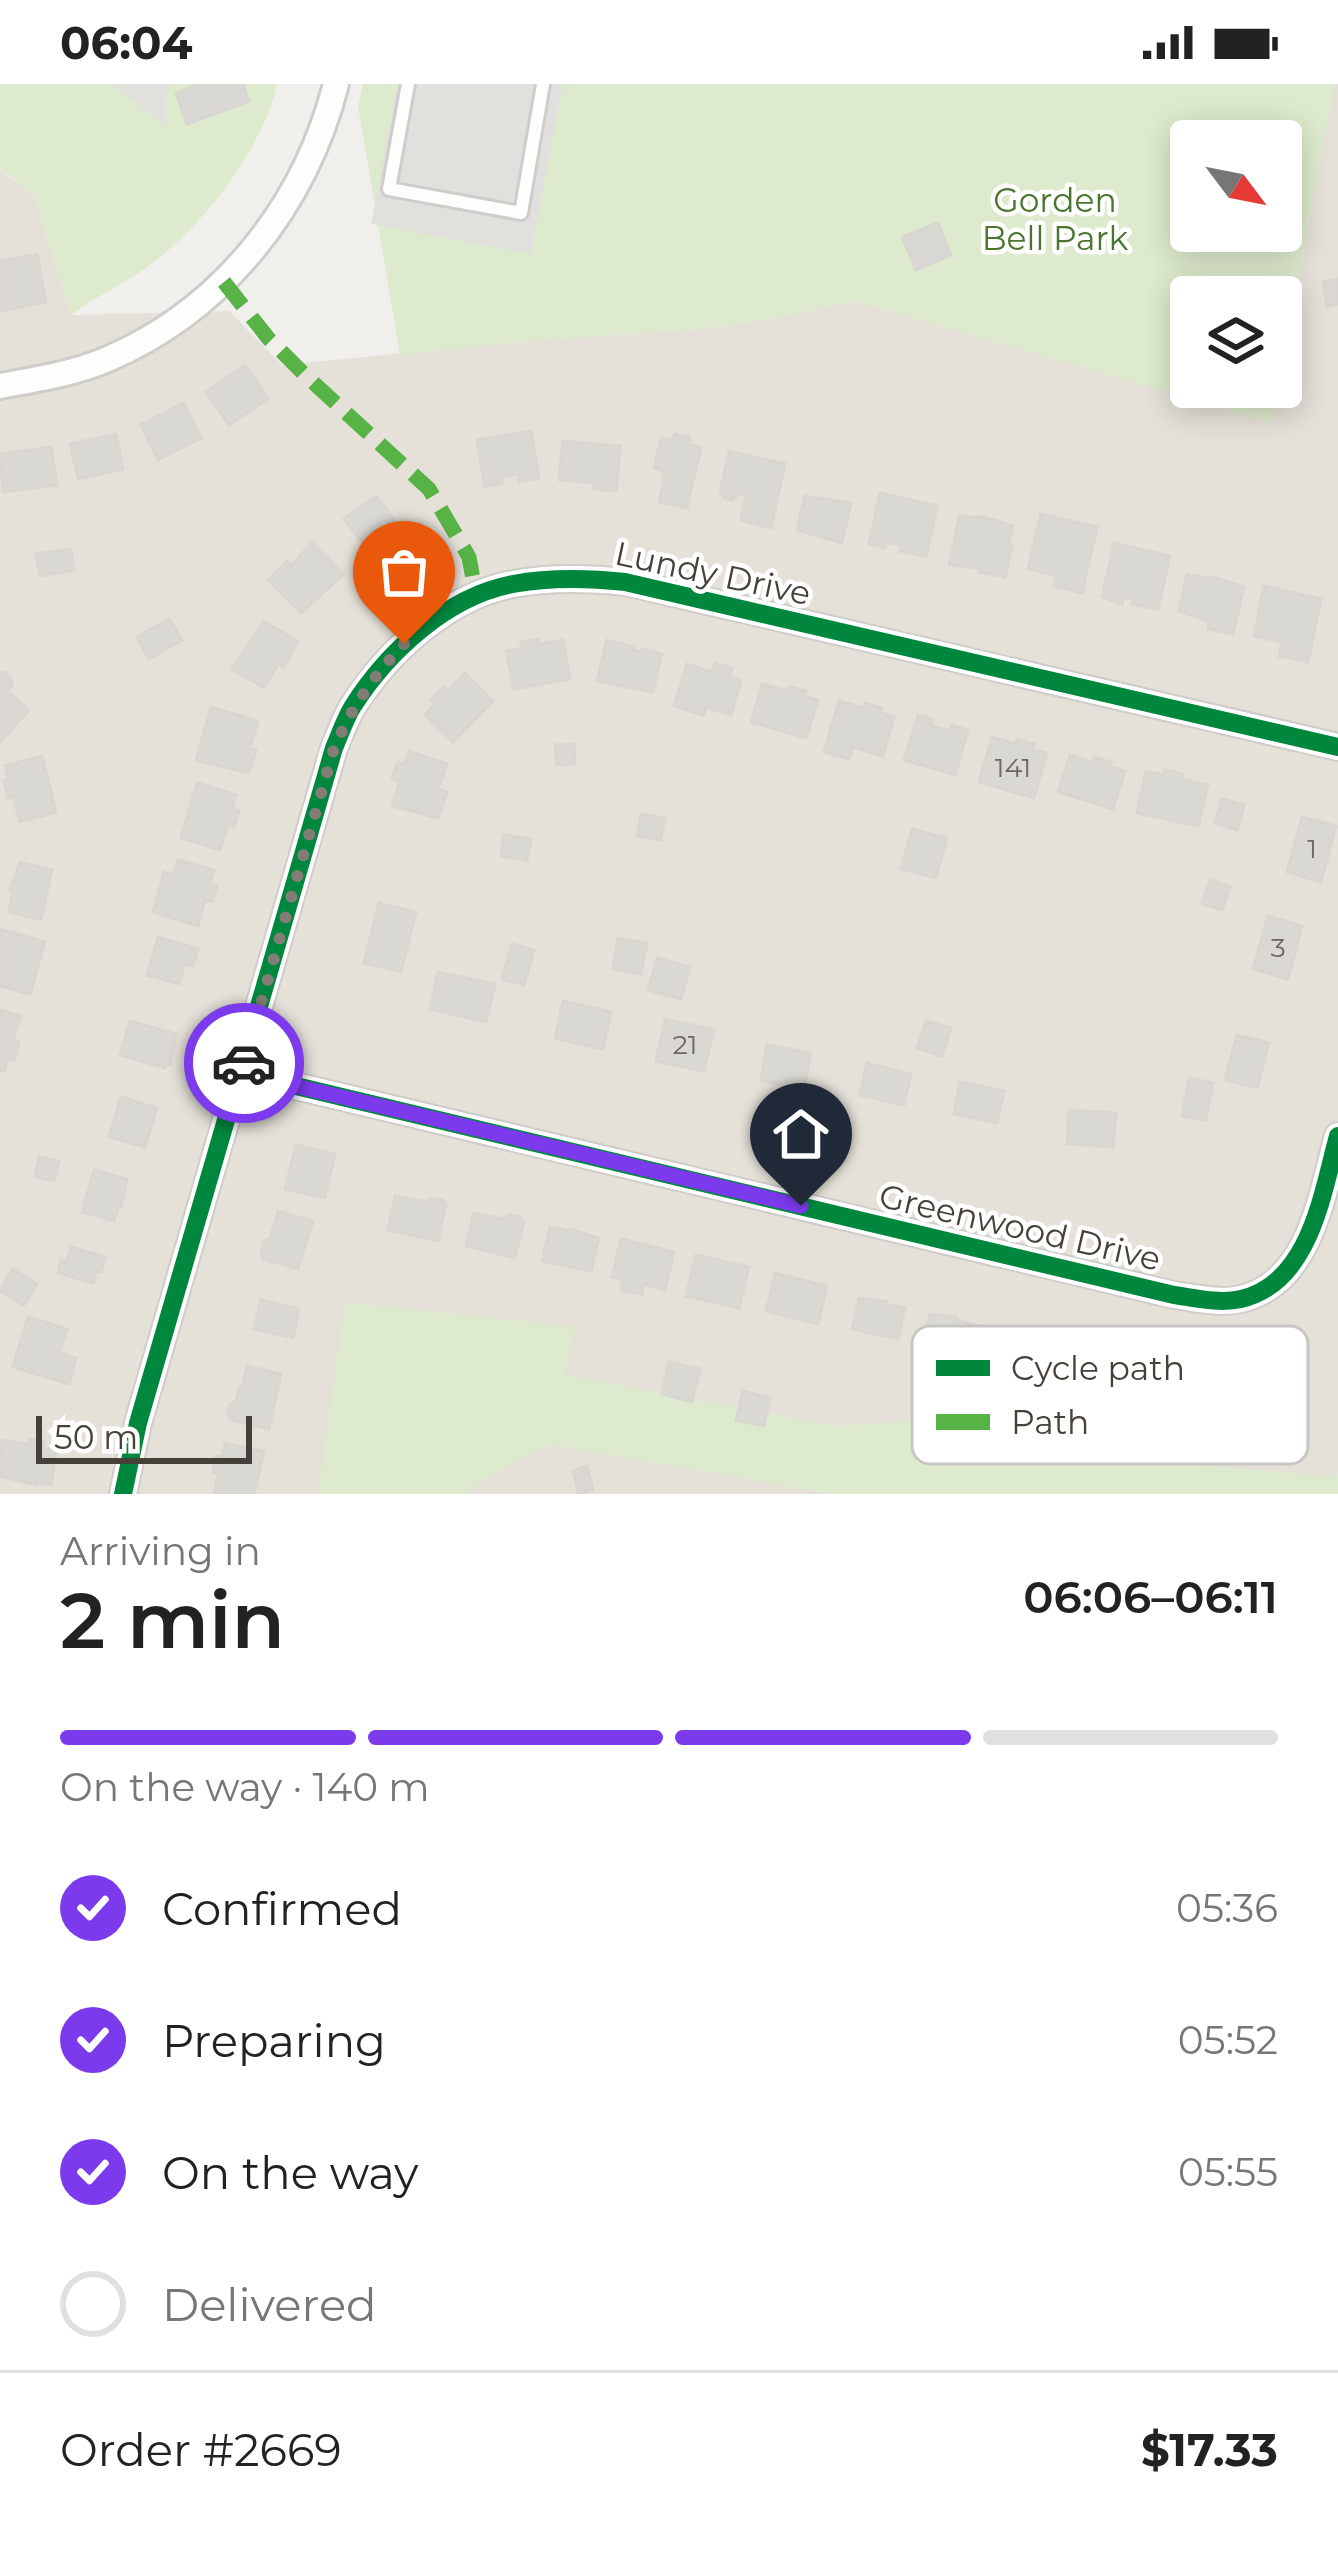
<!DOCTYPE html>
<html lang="en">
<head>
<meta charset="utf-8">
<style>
	body { margin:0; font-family:Montserrat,sans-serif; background:#f2f2f2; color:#222; height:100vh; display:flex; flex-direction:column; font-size:45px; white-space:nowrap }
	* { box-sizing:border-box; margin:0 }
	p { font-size:39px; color:#767676 }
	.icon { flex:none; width:66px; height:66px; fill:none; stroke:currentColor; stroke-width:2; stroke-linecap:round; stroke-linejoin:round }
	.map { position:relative; height:1410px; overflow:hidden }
	.sheet { display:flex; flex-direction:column; background:#fff; flex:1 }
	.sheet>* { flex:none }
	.needle { width:78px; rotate:122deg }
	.controls { position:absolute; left:1170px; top:36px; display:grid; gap:24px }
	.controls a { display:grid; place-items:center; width:132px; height:132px; border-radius:12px; background:#fff; box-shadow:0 6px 30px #0003; font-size:60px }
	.scale { position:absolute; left:36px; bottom:30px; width:216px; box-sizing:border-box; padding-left:12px; border:6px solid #464138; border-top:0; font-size:33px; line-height:42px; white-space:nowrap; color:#464138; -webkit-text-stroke:9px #fff; paint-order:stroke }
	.pin { position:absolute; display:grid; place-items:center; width:102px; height:102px; color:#fff; margin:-123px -51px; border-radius:50% 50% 50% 0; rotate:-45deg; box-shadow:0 0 12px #0007 }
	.pin .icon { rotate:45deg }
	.courier { position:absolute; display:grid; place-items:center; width:120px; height:120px; margin:-60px; border:9px solid #7c3aed; border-radius:50%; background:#fff; color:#222; box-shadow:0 3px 15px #0007 }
	.overview em { font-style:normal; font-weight:600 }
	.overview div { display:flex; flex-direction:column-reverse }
	.overview { display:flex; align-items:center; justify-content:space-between; height:204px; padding:0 60px }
	h1 { font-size:78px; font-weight:600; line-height:90px }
	.bar { display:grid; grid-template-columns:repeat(4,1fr); gap:18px 12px; align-content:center; height:144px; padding:0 60px }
	.bar i { height:15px; border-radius:9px; background:#e0e0e0 }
	.bar .on { background:#7c3aed }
	.bar p { grid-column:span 4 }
	.line { display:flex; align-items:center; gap:30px; padding:0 60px; border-top:3px solid #e0e0e0 }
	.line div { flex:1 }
	ol { padding:0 60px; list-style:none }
	li { display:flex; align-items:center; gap:36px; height:132px }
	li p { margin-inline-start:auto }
	li .icon { padding:12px; border-radius:50%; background:#7c3aed; color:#fff; stroke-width:4 }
	li:last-child { color:#767676 }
	li i { width:66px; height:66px; border:6px solid #e0e0e0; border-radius:50% }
	.status { display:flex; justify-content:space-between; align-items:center; height:84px; padding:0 60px; background:#fff; direction:ltr }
	.status svg { height:33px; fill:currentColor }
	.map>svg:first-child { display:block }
	.residential { fill:#e5e1d9 }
	.green { fill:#deeacd; fill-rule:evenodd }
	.parking { fill:#e2e0dc }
	.building { fill:#dad8d4; stroke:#d9d6d1; stroke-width:3 }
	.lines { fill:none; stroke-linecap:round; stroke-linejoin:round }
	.service-casing { stroke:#cfcdc9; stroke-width:18 }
	.minor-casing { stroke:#cfcdc9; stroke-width:30 }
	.service { stroke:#fdfdfc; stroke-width:12 }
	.minor { stroke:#fdfdfc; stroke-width:24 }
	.quiet { stroke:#57b346; stroke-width:15; stroke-dasharray:30 15; stroke-linecap:butt }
	.cycleway-casing { stroke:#fff; stroke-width:26 }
	.cycleway { stroke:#00873e; stroke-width:18 }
	.done { stroke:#827e77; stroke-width:12; stroke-dasharray:0 21.6 }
	.route { stroke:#7c3aed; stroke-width:15 }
	.labels { text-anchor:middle; stroke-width:9; stroke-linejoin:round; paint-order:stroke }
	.number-label { font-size:27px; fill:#6c6860 }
	.park-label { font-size:33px; fill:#49752e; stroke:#fff }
	.street-label { font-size:33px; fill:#464138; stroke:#fff }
	.key { fill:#fff; stroke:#c8c6c3; stroke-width:3 }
	.key-label { font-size:33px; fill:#464138 }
</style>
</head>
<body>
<div class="status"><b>06:04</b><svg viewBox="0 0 49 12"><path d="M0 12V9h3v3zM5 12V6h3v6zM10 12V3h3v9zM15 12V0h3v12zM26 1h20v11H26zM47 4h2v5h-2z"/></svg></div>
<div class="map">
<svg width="1338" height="1410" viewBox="0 0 1338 1410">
	<rect width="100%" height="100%" fill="#f1efeb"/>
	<path class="residential" d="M1334,0H1338V1410H0V86L34,111L71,231L229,227L282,281L529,257L699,245L769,235L855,217L1272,338L1279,303H1281V290Z"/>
	<path class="green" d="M0,0H277C263,65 203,142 150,181C125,200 96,212 71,231L34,111L0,85Z
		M363,0H1334L1281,290V213H1191V303H1279L1272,339L855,217L769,235L699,245L529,257L400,271L358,22ZM1191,57H1281V147H1191Z
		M345,1218L575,1243L564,1291L837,1342L1017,1330L1198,1381L1334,1393L1338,1389V1410H832L553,1361L512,1379L464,1410H318Z"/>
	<path class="parking" d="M111,0H171L167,2L165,41Z
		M397,0H563L531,170L371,140Z"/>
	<path class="building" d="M199,0H243L249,17L187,40L176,9Z
		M938,139L951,171L916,186L902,153Z
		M37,170L46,218L0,227V177Z
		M1338,195V220L1327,222L1323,198Z
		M245,281L268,314L229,341L206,308Z
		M184,319L201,354L158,376L141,341Z
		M531,347L539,394L519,398L518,390L501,393L502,399L485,403L477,356Z
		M116,350L123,385L78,395L70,360Z
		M675,350L690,353L689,360L701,363L687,424L659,418L665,391L661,386L654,384L661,354L673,356Z
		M563,357L620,362L616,407L594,405V399L559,396Z
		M51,363L57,401L3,408L0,370Z
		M729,367L785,380L771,444L741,436L746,411L739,409L732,416L724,414L720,408Z
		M880,409L937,422L926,473L900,467L901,461L886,458L885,464L869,460Z
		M376,412L401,445L386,456L381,450L365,462L344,435Z
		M805,412L851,419L842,459L797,446Z
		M1041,430L1097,443L1082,509L1054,502L1056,491L1028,485Z
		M960,431L977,434L981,432L1013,442L1008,461L1012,462L1005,493L979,488L980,484L949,481Z
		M312,459L344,490L301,529L268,496L287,477L291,481Z
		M1114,459L1170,472L1158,525L1132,520L1133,515L1124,513L1122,520L1102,513Z
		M71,465L74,486L40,492L36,470Z
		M1187,490L1210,495L1213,493L1244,503L1233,550L1208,545L1209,537L1179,527Z
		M1264,502L1321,515L1308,578L1279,572L1282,558L1254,552Z
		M169,535L182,556L149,575L137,553Z
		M264,537L298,558L284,583L278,580L264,604L232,585Z
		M538,555L539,560L563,556L570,595L514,605L506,567L522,564L521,558Z
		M607,556L634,563L633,566L642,568V565L662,570L653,608L597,597Z
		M715,579L732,584L730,593L741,596L731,631L706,623L704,631L674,622L687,580L712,588Z
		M4,588L11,594L12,603L8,607L29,626L0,658V589Z
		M465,589L493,617L453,658L425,631L435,620L431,615L443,603L448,607Z
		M762,600L787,607L789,602L806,607L804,612L818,616L806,654L751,638Z
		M839,617L864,624L865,619L882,624L881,629L894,633L883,672L853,663L849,675L824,668Z
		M211,623L258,637L250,664L256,666L249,689L196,676Z
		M918,631L933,635L931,642L950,647L952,641L968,646L955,691L904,676Z
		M992,653L1016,660L1017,655L1034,660L1032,665L1047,669L1034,714L979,698Z
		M574,660L575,680L557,681L555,661Z
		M409,667L447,680L438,705L447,708L438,734L392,722L400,697L392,694L398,678L405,680Z
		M1070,671L1092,678L1094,673L1111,678L1110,683L1125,687L1113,725L1058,708Z
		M42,672L56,728L20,738L13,712L8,714L4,697L9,695L5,682Z
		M1165,686L1183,690L1182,695L1208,701L1198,742L1137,729L1146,687L1164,691Z
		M197,699L236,711L232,725L239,727L234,743L228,741L220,766L181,754Z
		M1222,715L1244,721L1237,746L1215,739Z
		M641,730L665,734L661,756L637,752Z
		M1302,733L1336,742L1321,798L1287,788Z
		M912,745L947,754L936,794L901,785Z
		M504,751L531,755L527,777L501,772Z
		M178,776L214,786L210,799L217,802L212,818L205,816L198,842L153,828L164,788L173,791Z
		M20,778L52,786L41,836L9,828L13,806H10Z
		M1210,796L1230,803L1222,826L1202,820Z
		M379,819L416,828L401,888L364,879Z
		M1268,832L1302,842L1288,895L1253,885Z
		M0,845L45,858L30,910L0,902Z
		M158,853L198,865L193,882L185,880L179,900L147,891Z
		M618,854L647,859L641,890L613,885Z
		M512,860L534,866L524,901L502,895Z
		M657,874L690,883L681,915L648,906Z
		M438,888L495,900L486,938L430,925Z
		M563,917L611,928L603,965L555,954Z
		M0,926L21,932L13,956L19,958L14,977L8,975L4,987L0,986Z
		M665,935L714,946L704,987L656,977Z
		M130,937L176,950L170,981L166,980L165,984L120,971Z
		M926,937L951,944L942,972L917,964Z
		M1237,951L1269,959L1257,1004L1225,996Z
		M767,961L811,969L804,1005L761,997Z
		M867,979L911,990L904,1021L860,1011Z
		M1189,994L1213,999L1206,1036L1182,1032Z
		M960,998L1004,1007L997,1039L954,1030Z
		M121,1013L157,1024L145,1063L109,1053Z
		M1069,1026L1116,1029L1113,1063L1067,1060Z
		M296,1061L335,1070L325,1114L285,1105Z
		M39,1073L59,1077L54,1097L35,1093Z
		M94,1086L127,1095L121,1122H119L114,1137L82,1128Z
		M395,1112L426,1118L431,1114L443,1116L446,1121L438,1157L388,1146Z
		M278,1127L313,1137L298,1185L263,1175L261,1169L264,1157L270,1155Z
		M474,1129L503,1135L508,1131L521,1133L524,1138L515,1174L466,1162Z
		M550,1143L569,1147L570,1145L599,1154L591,1187L542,1177Z
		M621,1155L674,1168L665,1206L644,1200L642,1210L621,1206L623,1196L612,1193Z
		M71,1163L106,1173L101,1188L96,1187L93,1199L58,1189L61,1176L66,1178Z
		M696,1171L749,1183L739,1224L686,1212Z
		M12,1185L37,1200L24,1221L0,1207Z
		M775,1189L827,1202L818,1240L766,1227Z
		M859,1214L886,1217V1220L905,1224L898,1255L852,1245Z
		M261,1216L299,1225L293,1254L254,1245Z
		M930,1230L957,1233L956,1236L981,1242L973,1274L921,1262Z
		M28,1233L67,1245L59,1269L76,1274L69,1300L13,1283Z
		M669,1278L700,1285L692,1318L662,1310Z
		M247,1282L281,1290L269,1345L231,1336L228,1330L230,1320L236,1317L239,1304L242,1305Z
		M743,1307L770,1314L764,1342L736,1336Z
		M30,1355L44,1357L43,1364L57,1366L51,1401L36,1398V1401L0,1392L2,1356L29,1361Z
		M225,1359L264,1367L254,1410H214L218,1390L213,1388L216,1372L222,1373Z
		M587,1382L593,1406L579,1410L573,1387Z"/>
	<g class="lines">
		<defs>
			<path id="service" d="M408,0L389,105L521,129L543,0"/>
			<path id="minor" d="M0,302C36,295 73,290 108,275C224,225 305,121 336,0
				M241,989L1174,1211C1195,1214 1220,1220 1241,1215C1310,1199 1322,1110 1338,1052
				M123,1410L138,1339L334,664C340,650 345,635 353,622C388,567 448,512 513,500C551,493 587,494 625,498L1338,663"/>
		</defs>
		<use href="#service" class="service-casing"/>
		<use href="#minor" class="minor-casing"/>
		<use href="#service" class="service"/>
		<use href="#minor" class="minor"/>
		<path class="quiet" d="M224,198L268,254L305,291L429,405L469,473L476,511"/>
		<defs>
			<path id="cycleway" d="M241,989L1174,1211C1195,1214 1220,1220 1241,1215C1310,1199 1322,1110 1338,1052
				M123,1410L138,1339L334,664C340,650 345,635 353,622C388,567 448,512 513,500C551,493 587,494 625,498L1338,663"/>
		</defs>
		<use href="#cycleway" class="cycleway-casing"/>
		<use href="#cycleway" class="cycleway"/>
	</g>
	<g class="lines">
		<path class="done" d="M244,979L334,664C353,622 372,594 404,560"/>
		<path class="route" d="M244,979L241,989L801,1122"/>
	</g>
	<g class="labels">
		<g class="number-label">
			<text x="1013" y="693">141</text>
			<text x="1312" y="774">1</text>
			<text x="1278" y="873">3</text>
			<text x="685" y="970">21</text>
		</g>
		<g class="park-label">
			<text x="1055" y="128">Gorden<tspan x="1055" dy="38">Bell Park</tspan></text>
		</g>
		<g class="street-label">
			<text transform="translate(713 489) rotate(12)" y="12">Lundy Drive</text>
			<text transform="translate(1020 1143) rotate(13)" y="12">Greenwood Drive</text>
		</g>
	</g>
	<rect x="912" y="1242" width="396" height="138" rx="18" class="key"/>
	<rect x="936" y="1276" width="54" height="16" fill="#00873e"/>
	<rect x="936" y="1330" width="54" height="16" fill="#57b346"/>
	<g class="key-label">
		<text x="1011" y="1296">Cycle path</text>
		<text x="1011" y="1350">Path</text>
	</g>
</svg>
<div class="controls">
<a><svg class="needle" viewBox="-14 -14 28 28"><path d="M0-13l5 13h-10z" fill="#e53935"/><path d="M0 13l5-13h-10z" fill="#767676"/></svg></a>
<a><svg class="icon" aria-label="layers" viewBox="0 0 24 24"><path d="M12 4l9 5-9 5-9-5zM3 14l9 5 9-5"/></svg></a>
</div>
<div class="scale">50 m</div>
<div class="pin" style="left:404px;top:560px;background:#ea580c"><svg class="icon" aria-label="bag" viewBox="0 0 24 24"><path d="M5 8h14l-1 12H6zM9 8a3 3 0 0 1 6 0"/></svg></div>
<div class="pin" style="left:801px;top:1122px;background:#1f2937"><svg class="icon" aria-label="home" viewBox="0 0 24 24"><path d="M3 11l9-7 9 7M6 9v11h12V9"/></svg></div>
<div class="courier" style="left:244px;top:979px"><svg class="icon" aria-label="car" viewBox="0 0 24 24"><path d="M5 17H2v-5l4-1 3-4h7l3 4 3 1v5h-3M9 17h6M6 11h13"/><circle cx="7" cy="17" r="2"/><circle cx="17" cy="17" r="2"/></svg></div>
</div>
<section class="sheet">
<div class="overview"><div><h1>2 min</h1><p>Arriving in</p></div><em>06:06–06:11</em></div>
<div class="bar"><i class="on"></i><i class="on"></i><i class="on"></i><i></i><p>On the way · 140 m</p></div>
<ol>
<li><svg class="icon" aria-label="check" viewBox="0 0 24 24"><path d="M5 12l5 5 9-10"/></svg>Confirmed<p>05:36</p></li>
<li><svg class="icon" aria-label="check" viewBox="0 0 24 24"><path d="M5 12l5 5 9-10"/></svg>Preparing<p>05:52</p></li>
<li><svg class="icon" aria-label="check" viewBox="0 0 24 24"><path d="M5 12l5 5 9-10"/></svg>On the way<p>05:55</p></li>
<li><i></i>Delivered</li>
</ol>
<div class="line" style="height:156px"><div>Order #2669</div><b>$17.33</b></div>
</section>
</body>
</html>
